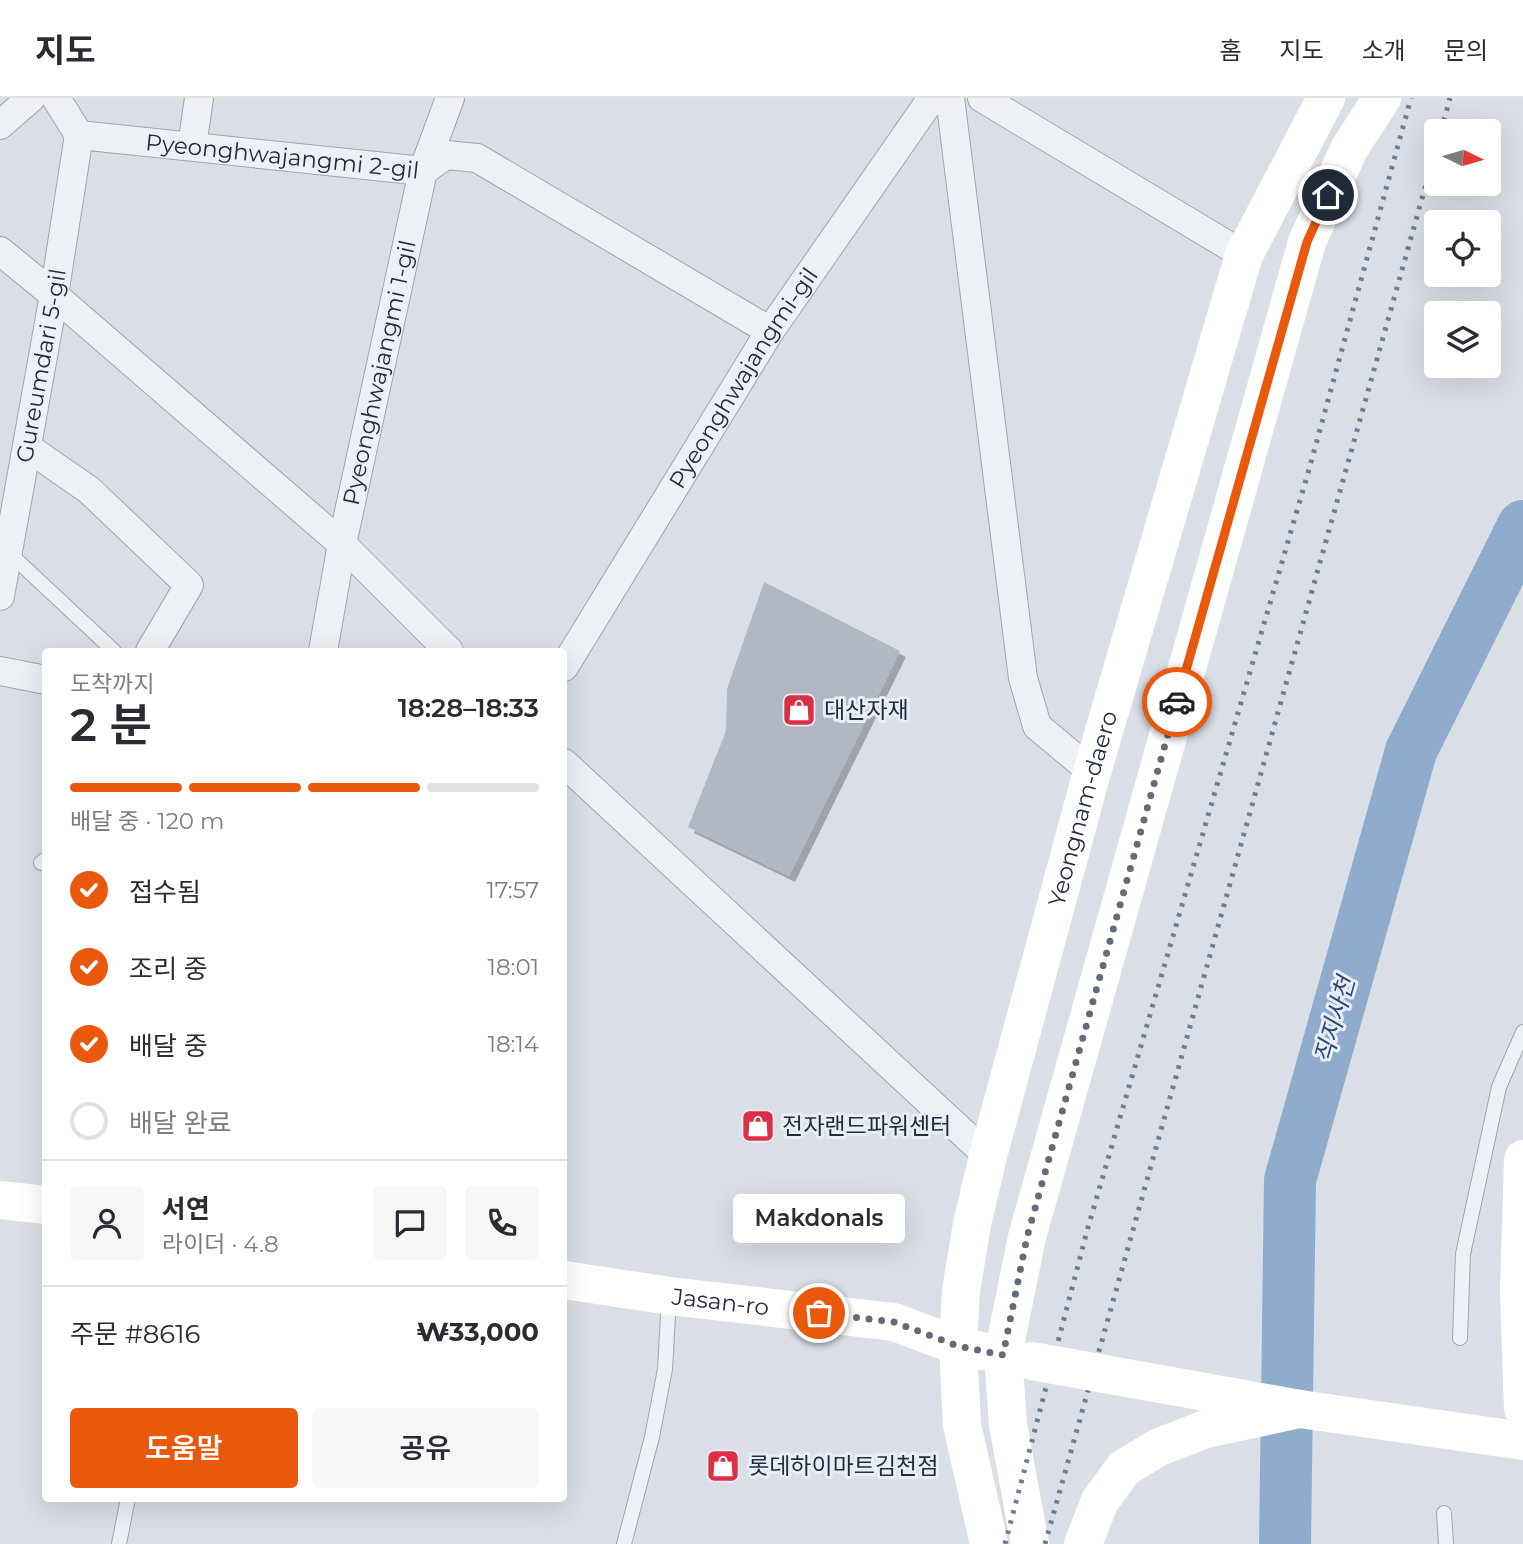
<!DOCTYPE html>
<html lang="ko">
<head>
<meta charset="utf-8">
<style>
	body { margin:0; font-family:Montserrat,"Noto Sans KR",sans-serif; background:#f7f7f7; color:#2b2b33; height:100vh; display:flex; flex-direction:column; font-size:26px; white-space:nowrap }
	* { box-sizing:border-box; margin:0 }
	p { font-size:23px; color:#7c7c81 }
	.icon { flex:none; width:38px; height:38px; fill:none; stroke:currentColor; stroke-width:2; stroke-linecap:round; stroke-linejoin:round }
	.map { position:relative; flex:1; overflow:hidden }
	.sheet { position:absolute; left:42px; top:550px; width:525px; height:854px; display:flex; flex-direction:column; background:#fff; border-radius:7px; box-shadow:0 7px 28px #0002 }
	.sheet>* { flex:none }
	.needle { width:46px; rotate:95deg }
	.fabs { position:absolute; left:1424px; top:21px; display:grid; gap:14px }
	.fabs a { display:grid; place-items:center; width:77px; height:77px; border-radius:7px; background:#fff; box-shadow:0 7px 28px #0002; font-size:35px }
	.pin { position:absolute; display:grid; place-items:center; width:60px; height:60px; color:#fff; margin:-30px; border:4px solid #fff; border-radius:50%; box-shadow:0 2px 7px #0007 }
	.courier { position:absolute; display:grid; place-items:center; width:70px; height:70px; margin:-35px; border:5px solid #ea580c; border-radius:50%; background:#fff; color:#222; box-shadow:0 2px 9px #0007 }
	.bubble { position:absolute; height:49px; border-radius:7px; background:#fff; box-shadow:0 7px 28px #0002; font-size:23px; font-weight:600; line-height:49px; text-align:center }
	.overview em { font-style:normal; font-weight:600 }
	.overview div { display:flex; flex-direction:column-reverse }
	.overview { display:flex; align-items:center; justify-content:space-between; height:119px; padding:0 28px }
	h1 { font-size:46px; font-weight:600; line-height:52px }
	.bar { display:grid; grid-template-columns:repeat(4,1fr); gap:10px 7px; align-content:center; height:84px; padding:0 28px }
	.bar i { height:9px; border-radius:5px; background:#e1e1e2 }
	.bar .selected { background:#ea580c }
	.bar p { grid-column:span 4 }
	.line { display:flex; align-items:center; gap:18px; padding:0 28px; border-top:2px solid #e1e1e2 }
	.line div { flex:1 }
	.round { display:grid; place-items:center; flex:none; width:74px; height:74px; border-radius:7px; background:#f7f7f7 }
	ol { padding:0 28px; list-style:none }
	li { display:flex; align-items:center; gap:21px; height:77px }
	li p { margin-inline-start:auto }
	li .icon { padding:7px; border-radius:50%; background:#ea580c; color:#fff; stroke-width:4 }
	li:last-child { color:#7c7c81 }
	li i { width:38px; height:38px; border:4px solid #e1e1e2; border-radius:50% }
	.action { display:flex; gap:14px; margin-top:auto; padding:14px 28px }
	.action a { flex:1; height:80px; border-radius:7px; background:#ea580c; color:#fff; font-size:28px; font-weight:600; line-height:80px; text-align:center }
	.action a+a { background:#f7f7f7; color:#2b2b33 }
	header { display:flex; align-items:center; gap:42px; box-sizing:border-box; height:98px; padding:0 35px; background:#fff; border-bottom:2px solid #e1e1e2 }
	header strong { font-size:33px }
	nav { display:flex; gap:38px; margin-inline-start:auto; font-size:24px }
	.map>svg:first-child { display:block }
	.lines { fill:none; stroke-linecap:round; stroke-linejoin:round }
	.river { stroke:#90accc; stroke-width:52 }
	.building { fill:#b1b8c4; filter:url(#shadow) }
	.lane-casing { stroke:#9fa6b1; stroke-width:16 }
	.street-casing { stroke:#9fa6b1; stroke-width:30 }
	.lane { stroke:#edf0f5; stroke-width:14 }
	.street { stroke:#edf0f5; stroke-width:28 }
	.secondary { stroke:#fff; stroke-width:38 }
	.rail { stroke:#727d92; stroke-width:5; stroke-dasharray:3.5 7; stroke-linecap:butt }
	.secondary-bridge { stroke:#fff; stroke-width:38 }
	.done { stroke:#636b79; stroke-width:7; stroke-dasharray:0 12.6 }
	.route { stroke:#ea580c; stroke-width:9 }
	.labels { text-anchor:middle; stroke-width:6; stroke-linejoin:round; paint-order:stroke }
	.street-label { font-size:23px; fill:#232c3e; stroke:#e9eef5 }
	.poi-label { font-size:23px; fill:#232c3e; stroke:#e9eef5; text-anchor:start }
	.water-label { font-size:24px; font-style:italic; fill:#294a76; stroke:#e9eef5 }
</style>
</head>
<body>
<header>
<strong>지도</strong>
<nav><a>홈</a><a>지도</a><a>소개</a><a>문의</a></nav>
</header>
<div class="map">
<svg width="1523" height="1446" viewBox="0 0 1523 1446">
	<defs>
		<filter id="shadow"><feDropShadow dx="6" dy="6" stdDeviation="0" flood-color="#0004"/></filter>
	</defs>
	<rect width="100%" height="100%" fill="#dadfe7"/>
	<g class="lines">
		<path class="river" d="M1285,1446L1290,1082L1411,653L1523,428"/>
	</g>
	<path class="building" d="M764,484L900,553L789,778L688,729L726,633L727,591Z"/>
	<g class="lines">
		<defs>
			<path id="lane" d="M8,454L114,553
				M41,765L46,761
				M1460,1240L1463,1156L1499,989L1523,934
				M1444,1415L1446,1446
				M119,1446L128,1400
				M624,1446L652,1339L665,1271L669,1200"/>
			<g id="street">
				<path id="s1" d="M56,0L79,37L423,73L446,57L477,60L770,233"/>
				<path d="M950,0L1023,580L1037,628L1092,674"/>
				<path d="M982,0L1244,157"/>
				<path d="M0,27L31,0"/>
				<path d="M192,48L199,0"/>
				<path d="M0,153L54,197L342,446L449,553"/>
				<path d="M27,349L89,392L189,487L150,553"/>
				<path id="s2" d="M0,498L54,197L79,37"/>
				<path id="s3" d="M323,553L342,446L423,73L450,0"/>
				<path id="s4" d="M564,569L770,233L932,0"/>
				<path d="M0,573L46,582"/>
				<path d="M564,665L988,1058"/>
			</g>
		</defs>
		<use href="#lane" class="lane-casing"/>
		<use href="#street" class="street-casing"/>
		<use href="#lane" class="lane"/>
		<use href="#street" class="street"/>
		<g class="secondary">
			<path d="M1523,1061L1519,1193L1523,1311"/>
			<path d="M0,1102L46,1107"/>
			<path id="s5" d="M564,1182L670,1198L894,1224L958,1248L982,1253"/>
			<path id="s6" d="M989,1446L962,1327L958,1248L961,1193L972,1126L988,1058L1092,674L1244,157L1326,0"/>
			<path d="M1030,1446L1008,1327L1003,1257L1027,1139L1307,144L1349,51L1382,0"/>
			<path d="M1083,1446L1100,1403L1124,1370L1159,1349L1206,1331L1300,1311"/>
		</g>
		<path class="rail" d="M1441,33L1450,0
			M1005,1446L1087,1133L1310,368L1411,0
			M1045,1446L1437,47"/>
		<path class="secondary-bridge" d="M1032,1263L1300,1311L1523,1343"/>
	</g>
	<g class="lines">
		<path class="done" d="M819,1215L894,1224L958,1248L1003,1257L1027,1139L1177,604"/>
		<path class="route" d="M1177,604L1307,144L1328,97"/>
	</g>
	<defs>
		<symbol id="shop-square" viewBox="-11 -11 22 22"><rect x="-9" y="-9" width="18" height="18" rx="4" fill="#dc2f45" stroke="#e9eef5"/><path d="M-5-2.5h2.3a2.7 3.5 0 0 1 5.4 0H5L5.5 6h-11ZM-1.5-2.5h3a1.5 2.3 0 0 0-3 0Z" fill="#fff"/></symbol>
	</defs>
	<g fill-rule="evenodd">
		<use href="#shop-square" x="780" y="593" width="38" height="38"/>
		<use href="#shop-square" x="739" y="1009" width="38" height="38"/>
		<use href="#shop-square" x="704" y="1349" width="38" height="38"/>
	</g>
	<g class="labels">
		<g class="street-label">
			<text dy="8" stroke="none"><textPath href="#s1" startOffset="248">Pyeonghwajangmi 2-gil</textPath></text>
			<text dy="8" stroke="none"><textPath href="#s2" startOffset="234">Gureumdari 5-gil</textPath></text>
			<text dy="8" stroke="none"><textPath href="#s3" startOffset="284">Pyeonghwajangmi 1-gil</textPath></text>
			<text dy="8" stroke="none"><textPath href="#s4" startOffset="340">Pyeonghwajangmi-gil</textPath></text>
			<text dy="8" stroke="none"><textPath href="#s6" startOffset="754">Yeongnam-daero</textPath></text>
			<text dy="8" stroke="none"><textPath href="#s5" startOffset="158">Jasan-ro</textPath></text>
		</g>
		<g class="poi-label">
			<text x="824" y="620">대산자재</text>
			<text x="782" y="1036">전자랜드파워센터</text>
			<text x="748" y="1376">롯데하이마트김천점</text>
		</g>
		<g class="water-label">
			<text transform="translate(1335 922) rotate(-74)" y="8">직지사천</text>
		</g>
	</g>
</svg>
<div class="fabs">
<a><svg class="needle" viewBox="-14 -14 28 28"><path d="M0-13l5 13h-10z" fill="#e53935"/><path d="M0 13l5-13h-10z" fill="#7c7c81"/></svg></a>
<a><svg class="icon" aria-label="locate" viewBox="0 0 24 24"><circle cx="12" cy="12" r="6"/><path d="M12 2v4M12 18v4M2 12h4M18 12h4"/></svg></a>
<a><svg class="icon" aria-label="layers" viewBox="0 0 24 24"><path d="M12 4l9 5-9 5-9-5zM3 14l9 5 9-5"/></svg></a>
</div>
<div class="pin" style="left:819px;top:1215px;background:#ea580c"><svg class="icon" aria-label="bag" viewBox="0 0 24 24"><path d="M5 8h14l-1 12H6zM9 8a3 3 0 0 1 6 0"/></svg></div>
<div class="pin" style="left:1328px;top:97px;background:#1f2937"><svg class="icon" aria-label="home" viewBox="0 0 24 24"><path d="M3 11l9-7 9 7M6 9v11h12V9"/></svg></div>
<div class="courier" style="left:1177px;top:604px"><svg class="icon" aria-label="car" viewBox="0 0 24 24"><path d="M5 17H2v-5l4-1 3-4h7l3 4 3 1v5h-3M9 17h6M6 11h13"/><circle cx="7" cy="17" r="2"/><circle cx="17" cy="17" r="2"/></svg></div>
<div class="bubble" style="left:733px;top:1096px;width:172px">Makdonals</div>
<section class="sheet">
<div class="overview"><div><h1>2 분</h1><p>도착까지</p></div><em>18:28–18:33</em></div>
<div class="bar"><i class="selected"></i><i class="selected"></i><i class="selected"></i><i></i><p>배달 중 · 120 m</p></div>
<ol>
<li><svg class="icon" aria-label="check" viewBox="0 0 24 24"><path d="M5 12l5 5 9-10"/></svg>접수됨<p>17:57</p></li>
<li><svg class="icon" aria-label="check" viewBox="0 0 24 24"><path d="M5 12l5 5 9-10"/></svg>조리 중<p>18:01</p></li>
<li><svg class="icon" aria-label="check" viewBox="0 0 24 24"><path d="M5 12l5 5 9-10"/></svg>배달 중<p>18:14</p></li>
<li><i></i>배달 완료</li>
</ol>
<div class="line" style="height:126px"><a class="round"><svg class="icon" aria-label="person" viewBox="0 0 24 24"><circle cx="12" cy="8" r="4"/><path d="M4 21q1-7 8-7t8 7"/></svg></a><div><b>서연</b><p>라이더 · 4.8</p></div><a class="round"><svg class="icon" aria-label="chat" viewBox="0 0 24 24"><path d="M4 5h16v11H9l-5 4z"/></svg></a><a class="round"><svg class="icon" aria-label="phone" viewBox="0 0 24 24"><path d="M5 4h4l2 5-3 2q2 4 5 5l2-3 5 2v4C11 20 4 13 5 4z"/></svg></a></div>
<div class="line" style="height:91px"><div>주문 #8616</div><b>₩33,000</b></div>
<div class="action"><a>도움말</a><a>공유</a></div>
</section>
</div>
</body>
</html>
